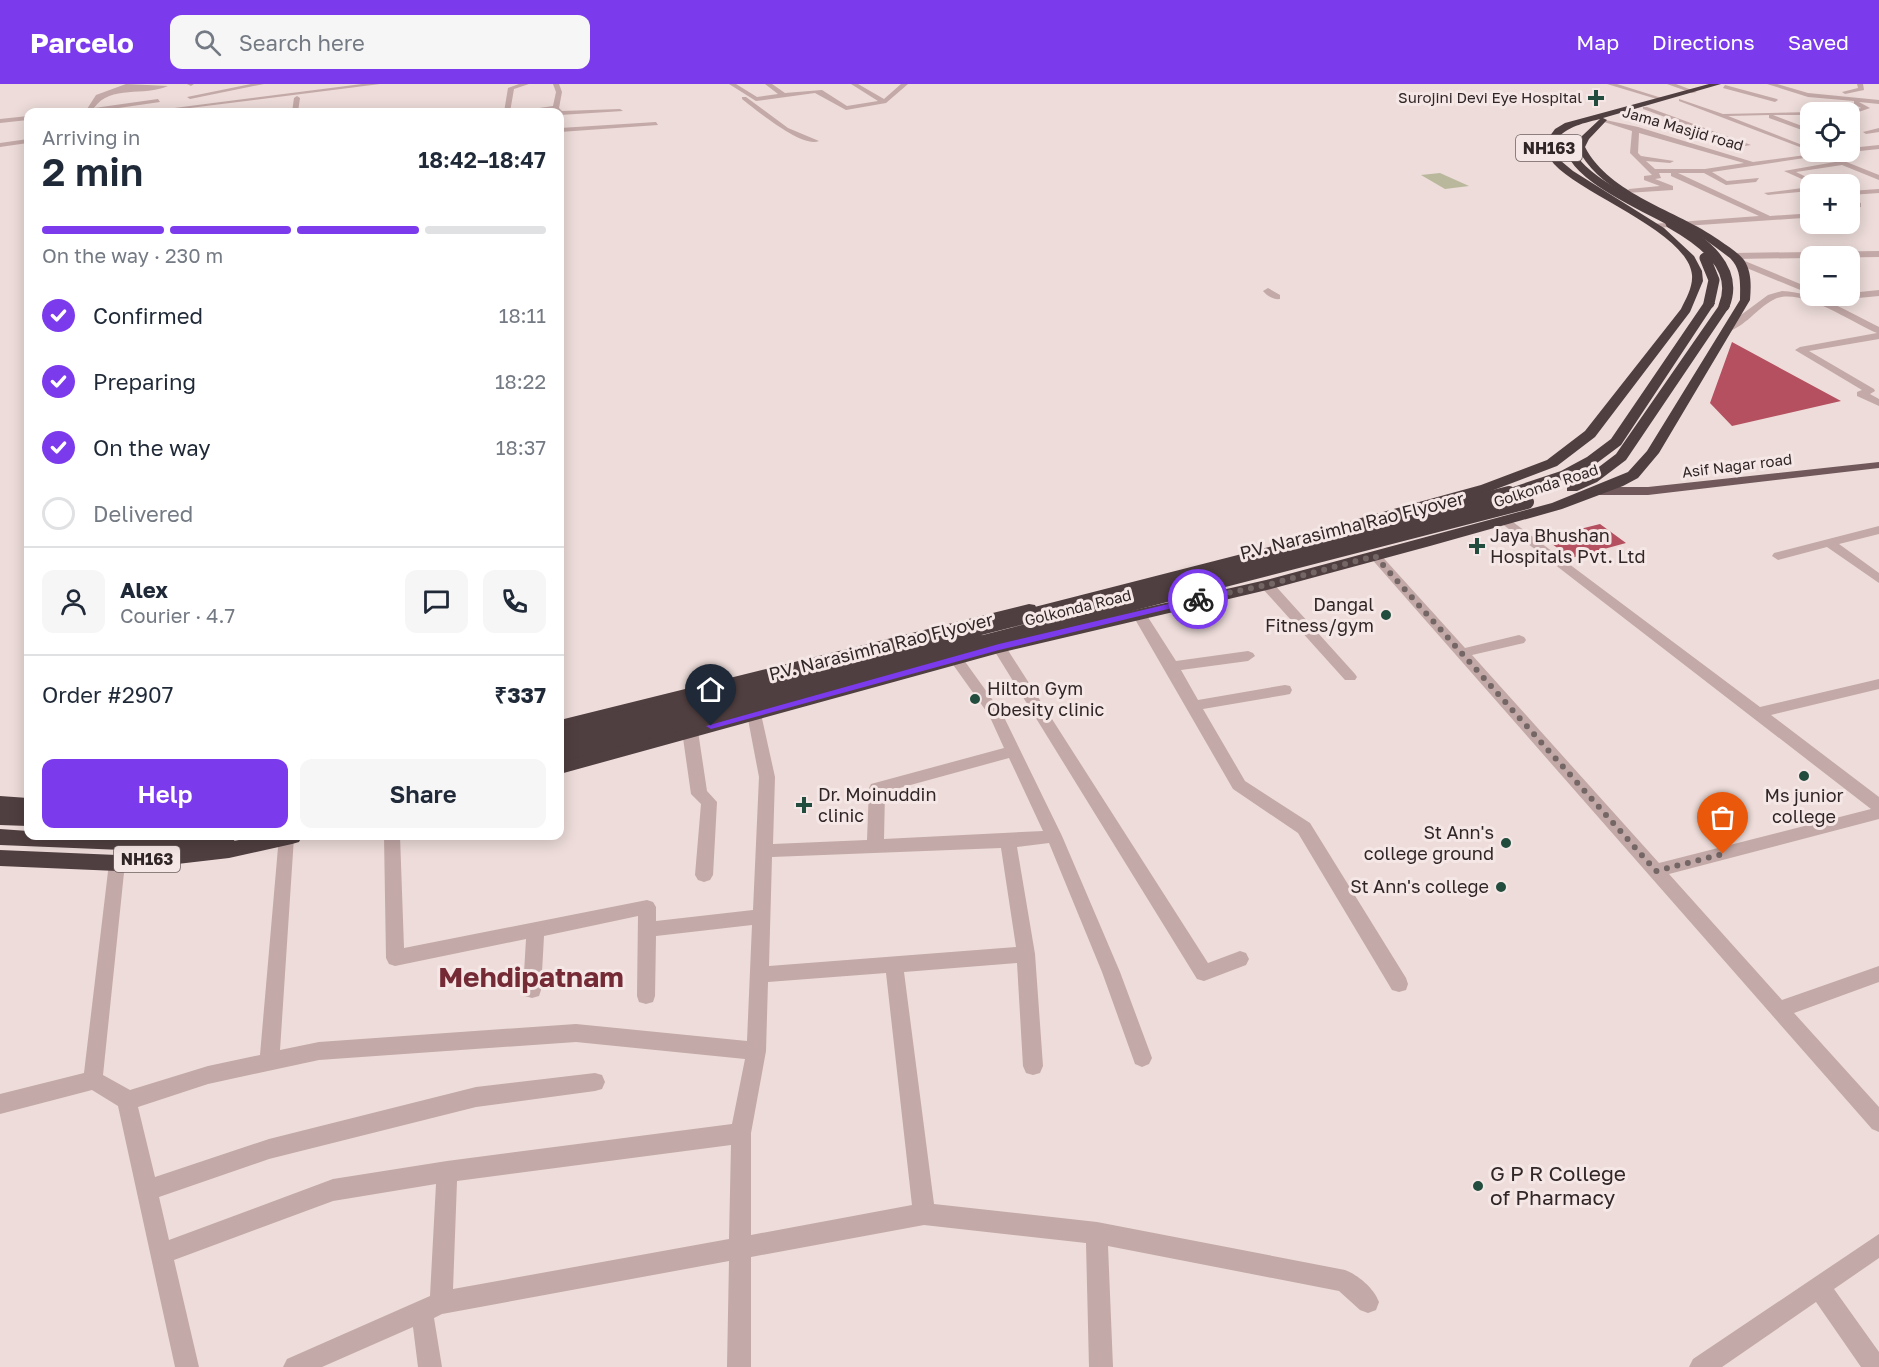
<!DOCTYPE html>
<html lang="en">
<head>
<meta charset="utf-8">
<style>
	body { margin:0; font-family:"Golos Text",sans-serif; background:#f6f6f7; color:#1f2937; height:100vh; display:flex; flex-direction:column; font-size:22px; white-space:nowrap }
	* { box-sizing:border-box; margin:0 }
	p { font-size:20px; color:#747a83 }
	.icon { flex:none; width:33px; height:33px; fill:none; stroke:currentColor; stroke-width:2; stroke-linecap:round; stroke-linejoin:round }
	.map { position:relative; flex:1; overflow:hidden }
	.details { position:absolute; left:24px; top:24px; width:540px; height:732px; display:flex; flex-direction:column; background:#fff; border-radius:12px; box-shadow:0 3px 15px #0003 }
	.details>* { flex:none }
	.tools { position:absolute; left:1800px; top:18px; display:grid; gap:12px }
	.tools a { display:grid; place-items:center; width:60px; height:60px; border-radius:12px; background:#fff; box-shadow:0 3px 15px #0003; font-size:30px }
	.pin { position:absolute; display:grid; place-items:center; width:51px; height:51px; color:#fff; margin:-62px -26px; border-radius:50% 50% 50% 0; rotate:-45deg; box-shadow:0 0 6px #0007 }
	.pin .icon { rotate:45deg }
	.courier { position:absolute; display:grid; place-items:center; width:60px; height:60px; margin:-30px; border:4px solid #7c3aed; border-radius:50%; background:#fff; color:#222; box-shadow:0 2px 8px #0007 }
	.summary em { font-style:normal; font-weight:600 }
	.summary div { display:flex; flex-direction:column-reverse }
	.summary { display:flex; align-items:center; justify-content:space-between; height:102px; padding:0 18px }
	h1 { font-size:39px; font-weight:600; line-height:45px }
	.bar { display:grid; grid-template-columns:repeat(4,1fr); gap:9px 6px; align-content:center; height:72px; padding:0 18px }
	.bar i { height:8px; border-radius:4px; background:#e0e1e3 }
	.bar .current { background:#7c3aed }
	.bar p { grid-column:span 4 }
	.line { display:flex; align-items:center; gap:15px; padding:0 18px; border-top:2px solid #e0e1e3 }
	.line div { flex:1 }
	.round { display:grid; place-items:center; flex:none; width:63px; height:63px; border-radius:12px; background:#f6f6f7 }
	ol { padding:0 18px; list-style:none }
	li { display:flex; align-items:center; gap:18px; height:66px }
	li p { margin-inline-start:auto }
	li .icon { padding:6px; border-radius:50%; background:#7c3aed; color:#fff; stroke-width:4 }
	li:last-child { color:#747a83 }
	li i { width:33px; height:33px; border:3px solid #e0e1e3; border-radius:50% }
	.cta { display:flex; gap:12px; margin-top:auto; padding:12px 18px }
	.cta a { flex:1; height:69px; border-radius:12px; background:#7c3aed; color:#fff; font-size:24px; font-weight:600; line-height:69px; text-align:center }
	.cta a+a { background:#f6f6f7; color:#1f2937 }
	header { display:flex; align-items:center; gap:36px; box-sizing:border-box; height:84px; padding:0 30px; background:#7c3aed; color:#fff }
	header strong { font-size:28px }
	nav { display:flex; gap:33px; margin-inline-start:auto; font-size:21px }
	.search { width:420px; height:54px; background:#f6f6f7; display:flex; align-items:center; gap:15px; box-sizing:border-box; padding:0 21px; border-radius:12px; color:#747a83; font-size:22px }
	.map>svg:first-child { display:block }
	.green { fill:#b9b89c }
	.building { fill:#b4505f }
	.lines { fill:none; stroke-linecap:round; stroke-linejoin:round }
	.minor { fill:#c3a9a7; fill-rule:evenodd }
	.major { fill:#71595b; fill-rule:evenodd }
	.highway { fill:#503f40; fill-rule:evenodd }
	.highway-bridge-far3 { stroke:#503f40; stroke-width:8 }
	.highway-bridge-far2 { stroke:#503f40; stroke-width:11 }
	.highway-bridge-far1 { stroke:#503f40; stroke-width:14 }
	.highway-bridge { stroke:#503f40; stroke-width:19 }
	.route { fill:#7c3aed }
	.done { stroke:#736665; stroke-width:6; stroke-dasharray:0 10.8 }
	.poi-dot { fill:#224c3e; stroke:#f5e7e5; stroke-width:2 }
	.labels { text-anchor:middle; stroke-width:6; stroke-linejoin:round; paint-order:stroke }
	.far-poi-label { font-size:15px; fill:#312627; stroke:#f5e7e5; text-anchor:end }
	.far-street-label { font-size:15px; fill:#312627; stroke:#f5e7e5 }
	.shield { fill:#f5e7e5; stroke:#6c6060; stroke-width:1.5 }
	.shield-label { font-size:16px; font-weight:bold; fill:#312627 }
	.street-label { font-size:18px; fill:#312627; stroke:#f5e7e5 }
	.poi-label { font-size:18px; fill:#312627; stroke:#f5e7e5; text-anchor:start }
	.near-poi-label { font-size:21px; fill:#312627; stroke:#f5e7e5; text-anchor:start }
	.near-district-label { font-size:28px; font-weight:bold; fill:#742b36; stroke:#f5e7e5 }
</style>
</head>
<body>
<header>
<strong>Parcelo</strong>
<div class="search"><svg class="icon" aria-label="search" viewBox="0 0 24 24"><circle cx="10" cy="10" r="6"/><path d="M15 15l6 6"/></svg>Search here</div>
<nav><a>Map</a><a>Directions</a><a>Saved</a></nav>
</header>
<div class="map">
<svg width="1879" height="1283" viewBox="0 0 1879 1283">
	<rect width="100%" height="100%" fill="#eddcd9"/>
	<path class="green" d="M1440,89L1469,102L1445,105L1421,91Z"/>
	<path class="building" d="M1732,258L1841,317L1732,342L1710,319Z
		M1600,440L1626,459L1571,474L1544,454Z"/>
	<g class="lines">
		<path class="minor" d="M126,0L168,2C144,13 111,0 94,24L158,15L160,18L91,28H73L87,25L96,11Z
			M187,0H194L191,2Z
			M251,0H264L190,15L187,13Z
			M362,0H380L158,28H143Z
			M519,0H529L514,5L510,28H504L508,4Z
			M553,0H559L562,8L559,24L562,27L620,25L623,27L560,31L554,26L512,28L553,22L556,8Z
			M729,0H736L757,13L778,10L765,0H772L785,9L822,6L847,22L878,17L851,0H858L884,15L901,0H908L886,19L846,26L815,9L756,17Z
			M1607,0H1617L1665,15L1660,16Z
			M1667,0H1676L1697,8L1692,9Z
			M1767,0H1777L1808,9L1879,16V20L1859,18L1870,24L1850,31L1848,28L1861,24L1854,20V17L1808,13Z
			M1857,0H1863L1864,6L1845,10L1842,8L1858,4Z
			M1725,1L1777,15L1778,16L1775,18L1723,4Z
			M297,12L300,14L298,28H292L294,14Z
			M742,13H746L788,44L819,57C803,65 756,26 742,15Z
			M1679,15L1723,30L1812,28L1810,31H1773L1810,45V49L1769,34V31L1728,32L1810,64L1813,68L1679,17Z
			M1643,23H1647L1751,61L1745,62L1643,25Z
			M28,32V36L0,39V35Z
			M1601,35L1638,43L1753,78L1828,68H1844L1712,88L1727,97L1759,94L1756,98L1726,101L1704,89H1678L1770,132L1800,130L1804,132L1803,134L1655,144L1651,142L1652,140L1759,132L1671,92V89H1659L1661,94L1655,95L1673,102V106L1626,109L1629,105L1660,102L1644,96V92L1652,91L1630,69L1632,47L1601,37ZM1639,49L1744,79L1705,85H1655L1646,77L1670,79L1674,77L1641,72L1638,69Z
			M656,38L658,41L560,48V44Z
			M1879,44V48L1866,50L1863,48Z
			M28,55V59L0,63V59Z
			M1879,61V65L1850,68H1847L1850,64Z
			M1834,73L1879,91V96L1842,81L1796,88L1821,100H1813L1784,87L1835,78L1830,75Z
			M1810,103V107L1768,111L1764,109Z
			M1879,105V109L1850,111V107Z
			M1850,114L1861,119V123L1850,125Z
			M1879,167V173L1734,175L1730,172L1734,169Z
			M1740,175L1810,204V210L1737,180L1736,178Z
			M1268,204L1280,211V215C1274,216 1267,212 1263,207Z
			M1879,206V212L1827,217L1822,214L1826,212H1850V209Z
			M1782,207C1817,209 1848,227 1879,243V255L1809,267L1874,305L1875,307L1870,310L1879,315V322L1857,312V308L1862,306L1795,266L1800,263L1877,249C1852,239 1799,201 1773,216C1756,225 1746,242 1727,248L1722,245L1768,211Z
			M1505,432L1760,623L1879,595V605L1771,631L1879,713V735L1669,790L1782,916L1879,882V898L1794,929L1879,1023V1048L1872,1045L1369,472L1371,469H1379L1465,564L1519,551L1524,553L1526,556L1524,559L1472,571L1659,779L1871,725L1501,439V433Z
			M1879,442V450L1839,460L1879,489V499L1827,463L1778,476L1772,472L1774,469Z
			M1267,497L1272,498L1355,590L1357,593L1355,596H1345L1262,504L1260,501Z
			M1139,526L1144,527L1176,577L1248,567L1253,569L1255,572L1248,577L1181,586L1198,616L1285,601L1290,602L1292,606L1290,610L1285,611L1203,625L1245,697L1310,739L1406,894L1408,900L1406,906L1399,908L1392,906L1298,749L1233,705L1132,530Z
			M999,558L1004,560L1208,879L1240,867L1246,869L1249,875L1246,881L1204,897L1197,895L992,563Z
			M956,570L961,572L1002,629L1062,752L1120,888L1152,974L1149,980L1142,983L1135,980L1102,888L1049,759L1017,763L1035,870L1043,982L1040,989L1033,991L1026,989L1023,982L1017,879L904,888L934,1120L1097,1138L1345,1186C1358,1191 1374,1204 1379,1218L1376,1226L1368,1229L1360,1226L1339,1207L1108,1162L1113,1283H1089L1086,1159L924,1141L751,1173V1283H727L729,1177L442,1230L434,1234L442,1283H418L413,1243L322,1283H283L287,1275L430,1212L436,1100L333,1117L174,1176L199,1283H175L118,1022L92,1006L0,1030V1010L84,989L109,779L111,774L117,772L123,774L125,779L103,991L130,1006L208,982L260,971L279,752L294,753L280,966L319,958L576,940L747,957L752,841L656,852L655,912L653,918L646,920L639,918L637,912L638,832L544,852L541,906L539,912L532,914L525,912L523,906L526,855L395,882L389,880L386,874L384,752H400L404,864L647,816L653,818L656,823V837L753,826L759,693L747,630L749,626H759L761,630L775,693L773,760L867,756L869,704L871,700L1004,664L989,631L949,575ZM1009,674L1043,747L884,755L885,708ZM1001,764L1016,863L769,882L772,773ZM886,889L912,1121L751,1151V1049L766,967L768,898ZM576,958L745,975L732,1040L447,1077L333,1095L169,1156L159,1113L269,1075L476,1023L595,1007L602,1005L605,998L602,991L595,989L476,1003L269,1055L155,1093L138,1023L208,1000L319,976ZM731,1061L729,1155L453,1205L457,1097Z
			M690,642L698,647L707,707L717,718L713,791L710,796L704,798L698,796L695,791L701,720L691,710L682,647Z
			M1879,1150V1174L1834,1205L1879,1268V1283H1861L1816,1218L1722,1283H1689L1693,1275Z"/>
		<path class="major" d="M1879,378V384L1648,411H1597L1591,407L1597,403H1648Z"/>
		<path class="highway" d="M1709,0H1721L1603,34L1607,36L1589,55L1585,63C1610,111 1677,126 1719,156C1727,162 1738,168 1744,176C1752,188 1751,203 1750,216L1659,369L1638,394L1623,402L1562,425L1430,462L1267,506L999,569L560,690V676L999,557L1266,496L1552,419L1628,388L1647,367L1740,216C1740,201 1742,186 1730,174C1715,163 1700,151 1684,142C1646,119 1598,106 1577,63L1582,52L1600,35C1580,40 1565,43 1552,60L1561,77L1573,87L1664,144L1694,172L1702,187L1703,197L1690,228L1595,353L1557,382L1491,407L1286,463L1279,459L1281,456L1481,401L1547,376L1585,347L1681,225C1686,215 1693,203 1692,191C1688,148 1582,111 1554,80C1550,75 1547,66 1544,60L1555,45L1565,39Z
			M1705,217L1715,219L1621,361L1597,379L1571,393L1529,408L1504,412V406L1561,387L1587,373L1611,355Z
			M1720,220L1730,222L1626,376L1597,398L1577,407H1567V401L1587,392L1616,370Z
			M1029,520L1035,521L1037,525L1035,529L560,648V636Z
			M0,712L28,714V742L0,741Z
			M0,745L28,747V752H237L234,757L258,752H302L299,758L292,760L229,774L117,787L0,782V766L117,771L147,767L0,761Z"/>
		<path class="highway-bridge-far3" d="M1570,56C1561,89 1649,125 1674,140"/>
		<path class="highway-bridge-far2" d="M1671,139C1701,156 1740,183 1724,222
			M1705,174L1714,196L1709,219"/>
		<path class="highway-bridge-far1" d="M914,561L1509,409
			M972,561L1527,418"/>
		<path class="highway-bridge" d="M560,652L920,560
			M560,668L978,560"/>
	</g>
	<path class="route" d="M1198,513L1202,515L1201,517L999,566L711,645L706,642L999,560Z"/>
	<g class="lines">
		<path class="done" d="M1198,515L1267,501L1375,472L1656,787L1723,770"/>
	</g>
	<g class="poi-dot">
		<path d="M1593 5h6v6h6v6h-6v6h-6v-6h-6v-6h6z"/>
		<path d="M1474 453h6v6h6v6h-6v6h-6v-6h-6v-6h6z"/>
		<circle cx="1386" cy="531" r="6"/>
		<circle cx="975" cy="615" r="6"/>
		<circle cx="1804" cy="692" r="6"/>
		<path d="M801 712h6v6h6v6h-6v6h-6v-6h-6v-6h6z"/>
		<circle cx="1506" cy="759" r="6"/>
		<circle cx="1501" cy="803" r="6"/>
		<circle cx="1478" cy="1102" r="6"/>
	</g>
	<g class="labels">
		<g class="far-poi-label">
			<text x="1582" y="19">Surojini Devi Eye Hospital</text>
		</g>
		<g class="far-street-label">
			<text transform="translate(1683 45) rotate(16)" y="5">Jama Masjid road</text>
			<text transform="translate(1737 382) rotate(-7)" y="5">Asif Nagar road</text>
			<text transform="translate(1546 402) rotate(-18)" y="5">Golkonda Road</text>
			<text transform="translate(1078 524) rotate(-14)" y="5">Golkonda Road</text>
		</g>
		<g class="shield">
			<rect x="1516" y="51" width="66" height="26" rx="4.5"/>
			<rect x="114" y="762" width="66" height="26" rx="4.5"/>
		</g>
		<g class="shield-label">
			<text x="1549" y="70">NH163</text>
			<text x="147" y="781">NH163</text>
		</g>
		<g class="street-label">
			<text transform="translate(1352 442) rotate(-14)" y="6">P.V. Narasimha Rao Flyover</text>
			<text transform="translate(881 563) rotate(-14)" y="6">P.V. Narasimha Rao Flyover</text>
		</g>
		<g class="poi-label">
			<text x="1490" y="458">Jaya Bhushan<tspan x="1490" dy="21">Hospitals Pvt. Ltd</tspan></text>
			<text x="1374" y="527" text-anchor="end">Dangal<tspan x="1374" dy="21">Fitness/gym</tspan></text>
			<text x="987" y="611">Hilton Gym<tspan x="987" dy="21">Obesity clinic</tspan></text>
			<text x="818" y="717">Dr. Moinuddin<tspan x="818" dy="21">clinic</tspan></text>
			<text x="1804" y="718" text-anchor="middle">Ms junior<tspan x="1804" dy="21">college</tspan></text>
			<text x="1494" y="755" text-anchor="end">St Ann's<tspan x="1494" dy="21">college ground</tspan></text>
			<text x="1489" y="809" text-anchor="end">St Ann's college</text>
		</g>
		<g class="near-poi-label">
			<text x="1490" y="1097">G P R College<tspan x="1490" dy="24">of Pharmacy</tspan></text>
		</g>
		<g class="near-district-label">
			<text x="531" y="903">Mehdipatnam</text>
		</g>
	</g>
</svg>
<div class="tools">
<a><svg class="icon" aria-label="locate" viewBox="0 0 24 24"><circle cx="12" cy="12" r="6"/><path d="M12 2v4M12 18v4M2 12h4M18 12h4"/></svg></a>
<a>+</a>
<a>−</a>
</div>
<div class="pin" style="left:1723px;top:770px;background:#ea580c"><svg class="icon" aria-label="bag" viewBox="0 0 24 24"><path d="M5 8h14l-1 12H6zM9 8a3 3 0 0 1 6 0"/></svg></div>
<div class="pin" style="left:711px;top:642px;background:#1f2937"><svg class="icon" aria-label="home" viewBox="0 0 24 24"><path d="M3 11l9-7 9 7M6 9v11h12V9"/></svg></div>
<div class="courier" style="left:1198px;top:515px"><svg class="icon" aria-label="bike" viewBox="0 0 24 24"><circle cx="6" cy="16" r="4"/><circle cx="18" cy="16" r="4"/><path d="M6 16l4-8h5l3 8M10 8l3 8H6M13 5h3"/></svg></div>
<section class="details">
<div class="summary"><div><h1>2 min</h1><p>Arriving in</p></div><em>18:42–18:47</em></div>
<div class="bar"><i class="current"></i><i class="current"></i><i class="current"></i><i></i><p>On the way · 230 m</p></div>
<ol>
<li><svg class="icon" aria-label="check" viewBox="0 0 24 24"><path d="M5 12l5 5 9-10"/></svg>Confirmed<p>18:11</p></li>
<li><svg class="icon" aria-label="check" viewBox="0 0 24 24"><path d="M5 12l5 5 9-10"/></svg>Preparing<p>18:22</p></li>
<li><svg class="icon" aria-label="check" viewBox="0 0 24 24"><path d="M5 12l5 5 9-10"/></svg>On the way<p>18:37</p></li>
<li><i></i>Delivered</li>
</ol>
<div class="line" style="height:108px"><a class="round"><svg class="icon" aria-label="person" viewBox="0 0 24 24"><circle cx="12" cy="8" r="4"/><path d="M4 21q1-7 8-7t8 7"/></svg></a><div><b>Alex</b><p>Courier · 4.7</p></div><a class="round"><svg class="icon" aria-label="chat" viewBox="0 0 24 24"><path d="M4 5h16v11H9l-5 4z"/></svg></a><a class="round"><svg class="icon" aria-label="phone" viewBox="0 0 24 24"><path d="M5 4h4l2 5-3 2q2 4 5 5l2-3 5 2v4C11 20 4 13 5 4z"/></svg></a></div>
<div class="line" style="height:78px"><div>Order #2907</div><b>₹337</b></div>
<div class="cta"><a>Help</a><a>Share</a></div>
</section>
</div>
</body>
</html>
